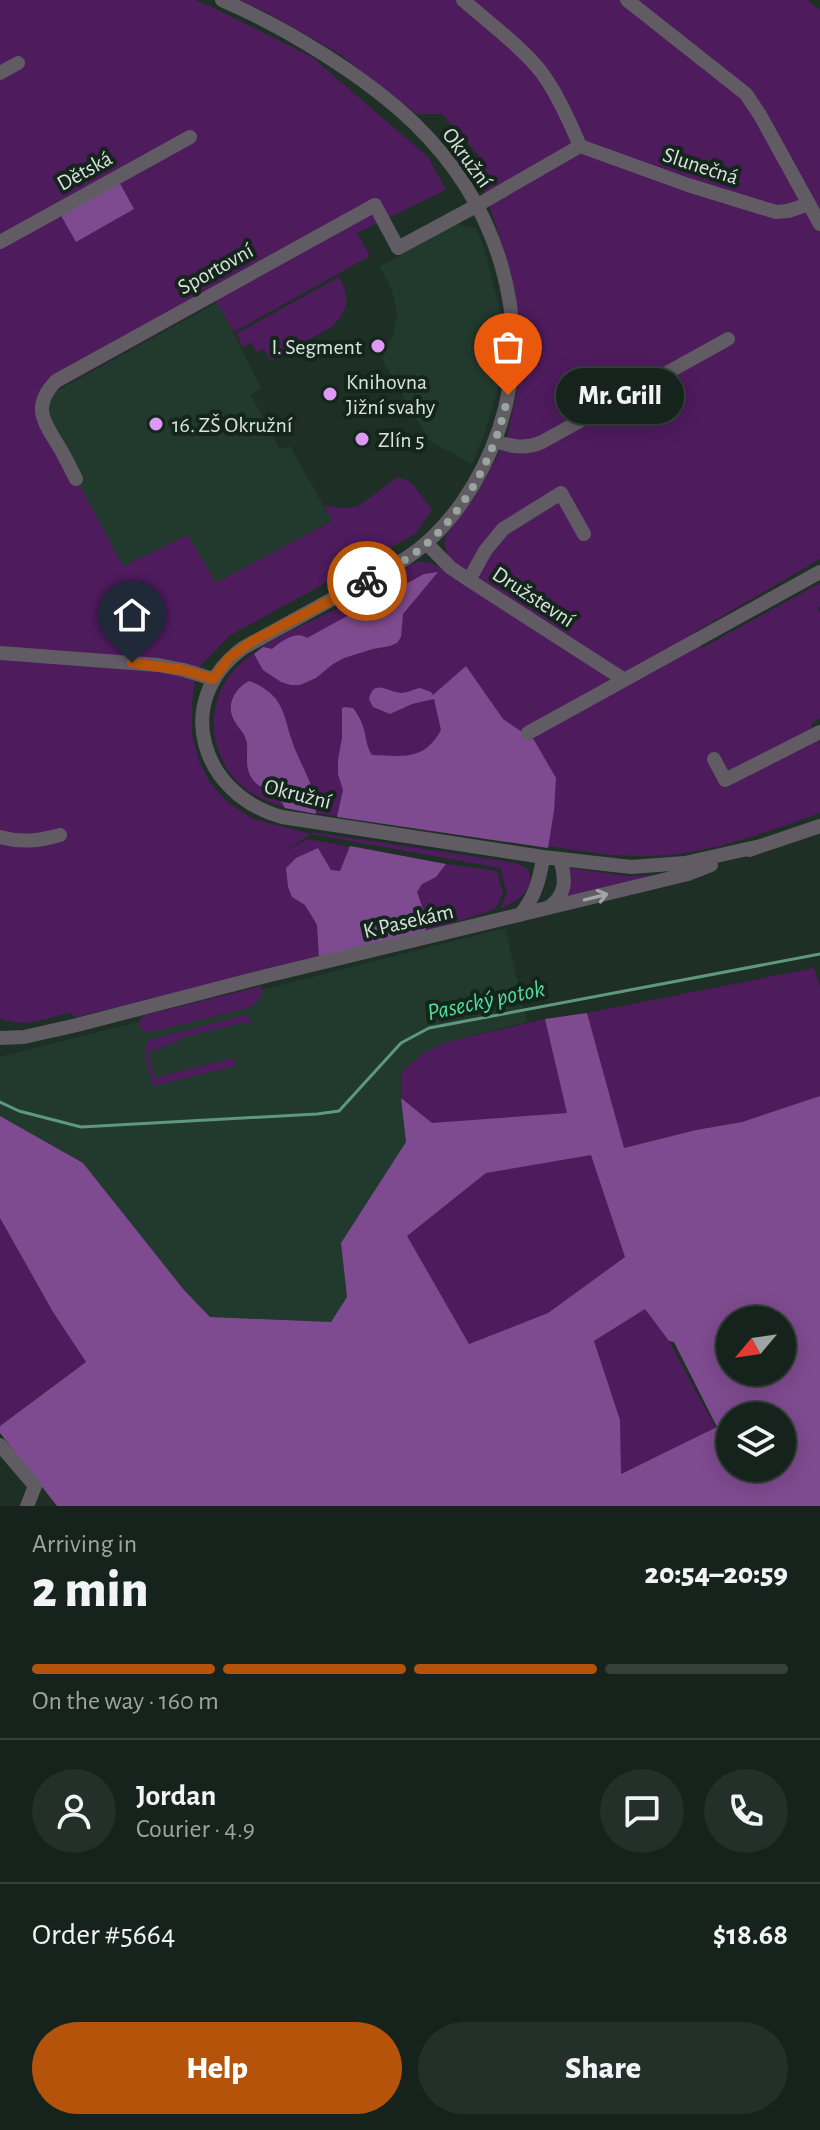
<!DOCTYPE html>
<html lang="en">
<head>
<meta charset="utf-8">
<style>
	body { margin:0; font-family:"Alegreya Sans",sans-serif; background:#232f29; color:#f1f3f6; height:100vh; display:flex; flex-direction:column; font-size:30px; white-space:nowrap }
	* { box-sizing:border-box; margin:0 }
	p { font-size:26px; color:#9ea4a3 }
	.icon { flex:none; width:44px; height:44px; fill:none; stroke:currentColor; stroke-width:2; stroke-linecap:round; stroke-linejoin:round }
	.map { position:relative; height:1506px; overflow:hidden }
	.panel { display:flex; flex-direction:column; background:#16231c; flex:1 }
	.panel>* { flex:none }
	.needle { width:52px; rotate:241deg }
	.tools { position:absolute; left:716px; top:1306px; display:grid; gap:16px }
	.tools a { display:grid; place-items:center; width:80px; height:80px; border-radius:50%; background:#16231c; box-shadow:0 4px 20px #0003,0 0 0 2px #35403b; font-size:40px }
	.pin { position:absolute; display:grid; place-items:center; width:68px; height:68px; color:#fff; margin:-82px -34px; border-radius:50% 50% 50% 0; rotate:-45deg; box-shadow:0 0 8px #0007 }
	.pin .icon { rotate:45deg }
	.courier { position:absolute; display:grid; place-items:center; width:80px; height:80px; margin:-40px; border:6px solid #b45309; border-radius:50%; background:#fff; color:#222; box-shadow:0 2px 10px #0007 }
	.bubble { position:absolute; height:56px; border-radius:28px; background:#16231c; box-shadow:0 4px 20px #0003,0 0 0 2px #35403b; font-size:26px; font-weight:800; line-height:56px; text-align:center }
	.headline em { font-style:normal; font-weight:800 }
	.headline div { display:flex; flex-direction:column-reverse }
	.headline { display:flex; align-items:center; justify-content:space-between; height:136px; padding:0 32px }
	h1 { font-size:52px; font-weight:800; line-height:60px }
	.bar { display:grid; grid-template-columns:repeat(4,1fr); gap:12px 8px; align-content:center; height:96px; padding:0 32px }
	.bar i { height:10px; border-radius:6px; background:#35403b }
	.bar .active { background:#b45309 }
	.bar p { grid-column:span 4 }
	.line { display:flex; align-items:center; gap:20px; padding:0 32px; border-top:2px solid #35403b }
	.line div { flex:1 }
	.round { display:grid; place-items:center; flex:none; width:84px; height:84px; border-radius:42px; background:#232f29 }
	.primary-button { display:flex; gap:16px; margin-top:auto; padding:16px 32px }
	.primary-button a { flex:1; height:92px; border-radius:48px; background:#b45309; color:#fff; font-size:32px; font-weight:800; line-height:92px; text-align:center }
	.primary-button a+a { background:#232f29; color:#f1f3f6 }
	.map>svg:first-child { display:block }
	.built { fill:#223a2d }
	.green { fill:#4e1b5d }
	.forest { fill:#7f4b90; fill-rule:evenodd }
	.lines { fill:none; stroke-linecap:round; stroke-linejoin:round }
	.stream { stroke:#5e997d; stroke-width:3 }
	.minor { stroke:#615c63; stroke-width:14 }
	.oneway { stroke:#a3a6a6 }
	.done { stroke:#98a49d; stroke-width:8; stroke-dasharray:0 14.4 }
	.route { stroke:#b45309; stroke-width:10 }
	.poi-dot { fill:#dd99f3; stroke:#14251c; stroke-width:3 }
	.labels { text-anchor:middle; stroke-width:8; stroke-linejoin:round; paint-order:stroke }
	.street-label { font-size:22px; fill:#d9e3dd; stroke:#14251c }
	.poi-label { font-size:22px; fill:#d9e3dd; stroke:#14251c; text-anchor:start }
	.water-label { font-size:24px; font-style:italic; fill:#53dd9c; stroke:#14251c }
</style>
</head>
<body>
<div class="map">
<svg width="820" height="1506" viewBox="0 0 820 1506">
	<rect width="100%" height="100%" fill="#1e2f26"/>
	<path class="built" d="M455,224L475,228L482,242L501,313V376L486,430L472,465L428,439L382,359L392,337L397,318L394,297L388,281L379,267Z
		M218,302L261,388L251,395L280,449L290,446L332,521L216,583L187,535L122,568L35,403Z
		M505,928L527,1022L447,1042L402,1072L401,1098L406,1142L341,1243L347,1297L331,1322L210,1317L184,1290L83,1163L0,1116V1057Z"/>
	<path class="green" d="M0,0H195L210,6L312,57L428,157L446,190L357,233L370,256L234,332L216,301L36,401V410L58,445L123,566L188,535L216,583L332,521L324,505L341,508L357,507L398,477L412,483L432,510L415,534L229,636L196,671L192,703V735L200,763L209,781L227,802L253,819L311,834L312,832L517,863L528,869L531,881C525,897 515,902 500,909L507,892L500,868L311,834L285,851L308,839L446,864L497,871L503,893L495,909L425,932L77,1017L75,1018L71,1012C48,1018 23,1029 0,1018Z
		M240,0H808L820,10V559L693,633L702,648L820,583V606L817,608L820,613V718L811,724L820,744V813C773,830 727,847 678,854C655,857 632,856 610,855L295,810C262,802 234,789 220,755C210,731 212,701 227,679C250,646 303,625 339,608C355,601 372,592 388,583C398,577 405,565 417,562C425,560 433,564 440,567L447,553L444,543L446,535L475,497L500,451L505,449C510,418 520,389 521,357C523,290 496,228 475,165L479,156L442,114H416L341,55L264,11Z
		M339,277C350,297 349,309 333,326L271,361L264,349L257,352L251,343L243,347L236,334Z
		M569,868L626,876L659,875L567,900Z
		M814,968L820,986V1096L742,1122L696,1130L623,1148L587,1013Z
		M262,986C264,996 257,1004 248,1008L148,1033L144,1031L140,1027V1019L145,1015Z
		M245,1015L249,1017L251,1023L247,1024L246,1022L177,1039V1042L148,1052L154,1078L233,1058L236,1066L153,1086C150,1072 141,1053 149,1040Z
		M545,1019L568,1113L432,1124L401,1098L402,1072L423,1053L447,1042Z
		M591,1154L625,1257L548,1313L469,1344L406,1236L486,1173Z
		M0,1218L53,1312L86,1362L0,1426Z
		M645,1309L669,1341L716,1429L620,1474V1420L594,1341Z"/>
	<path class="forest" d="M118,180L134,209L76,242L59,212Z
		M438,572L403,614L401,637L397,643L390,646L373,649L344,658L333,664L316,678L300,685H291L281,682L263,670L254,654L263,647L272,649C281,641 297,630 307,638L424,574Z
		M466,666L503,719L534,740L556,778L554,811L548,848L337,817L343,790L338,774V760L342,738V708L345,707L353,708C359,716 363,724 365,734C367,743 367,747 372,755C404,756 424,761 441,730L434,699L412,704L390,714L373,707L369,699C374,678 387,692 401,693C408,693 413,689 420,688L431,692L433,695Z
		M249,681C259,684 269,691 276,699C285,711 287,727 292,741C301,768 316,784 316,814L285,808C284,807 280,798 279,797C272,790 260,789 253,780C244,767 248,758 247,744C246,734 240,730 235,722C225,706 234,689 249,681Z
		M350,846L446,864L436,877L422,884L417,892L427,921L425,932L319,958L317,925L305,905L292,897L288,887L286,868L296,858L318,848L331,870L340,871Z
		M587,1013L624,1148L696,1130L742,1122L820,1096V1506H57L0,1433V1426L86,1362L53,1312L0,1218V1116L83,1163L184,1290L210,1317L331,1322L347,1297L341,1243L406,1142L401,1098L432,1123L567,1113L545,1019ZM591,1155L625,1257L548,1313L469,1344L407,1236L486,1173ZM645,1309L669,1341L674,1342L717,1427L621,1474L620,1420L594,1341ZM730,1320H782V1372H730ZM730,1416H782V1468H730Z"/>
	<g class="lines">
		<path class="stream" d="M0,1102L19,1111L81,1127L317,1114L339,1111L401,1043L429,1028L820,954"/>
		<path class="minor" d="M222,0C286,28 364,75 415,124C496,203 536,319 499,429C482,479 450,530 405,559L243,648C171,701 201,795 282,817L543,857L631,867L685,863L756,847
			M463,0C487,21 524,49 542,73C558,95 570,122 580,146
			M627,0L746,94L760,115L820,224
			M0,73L18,63
			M0,242L190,137
			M495,441C512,447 526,449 542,442L728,339
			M76,479C71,469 66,459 61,450C45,423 30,408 56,381L375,205L398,248L476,206L580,146L688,185L776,212L788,211L809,204
			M427,544L451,568L469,580L623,679
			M469,580L485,551L503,529L561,493L584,534
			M0,653L158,665L184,670L213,679
			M528,733L820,572
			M714,759L725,780L820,732
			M0,837C21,843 39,841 60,835
			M749,850L820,826
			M548,908C567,895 566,879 560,859
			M520,915C535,897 540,879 543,857
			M0,1038L24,1037L77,1025L266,976L688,874L711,865
			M0,1445L35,1486L27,1506"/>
	</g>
	<defs><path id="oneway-shaft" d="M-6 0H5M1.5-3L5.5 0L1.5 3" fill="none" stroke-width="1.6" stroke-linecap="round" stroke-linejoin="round" transform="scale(2)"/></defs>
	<use class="oneway" href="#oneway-shaft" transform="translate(596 897) rotate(-14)"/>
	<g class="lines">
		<path class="done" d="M367,581C387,570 408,560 425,545C469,507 497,450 508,395"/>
		<path class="route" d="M132,663L184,670L213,679L229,658L251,642L367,581"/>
	</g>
	<g class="poi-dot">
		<circle cx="378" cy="346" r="8"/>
		<circle cx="330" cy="394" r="8"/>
		<circle cx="156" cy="424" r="8"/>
		<circle cx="362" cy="439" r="8"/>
	</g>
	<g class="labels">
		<g class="street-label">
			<text transform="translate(468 157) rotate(54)" y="8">Okružní</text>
			<text transform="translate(701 165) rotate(18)" y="8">Slunečná</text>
			<text transform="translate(84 170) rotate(-29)" y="8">Dětská</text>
			<text transform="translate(215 268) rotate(-29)" y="8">Sportovní</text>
			<text transform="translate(534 596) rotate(33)" y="8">Družstevní</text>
			<text transform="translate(298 793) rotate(14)" y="8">Okružní</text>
			<text transform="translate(408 920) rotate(-13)" y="8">K Pasekám</text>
		</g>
		<g class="poi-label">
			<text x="362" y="354" text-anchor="end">I. Segment</text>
			<text x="346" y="389">Knihovna<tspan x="346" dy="25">Jižní svahy</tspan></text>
			<text x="172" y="432">16. ZŠ Okružní</text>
			<text x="378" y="447">Zlín 5</text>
		</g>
		<g class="water-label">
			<text transform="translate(486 1000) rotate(-12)" y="8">Pasecký potok</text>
		</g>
	</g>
</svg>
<div class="tools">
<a><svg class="needle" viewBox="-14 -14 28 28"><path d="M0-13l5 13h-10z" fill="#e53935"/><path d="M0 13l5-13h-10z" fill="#9ea4a3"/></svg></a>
<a><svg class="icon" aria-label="layers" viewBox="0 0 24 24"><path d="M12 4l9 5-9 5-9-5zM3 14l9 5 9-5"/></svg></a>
</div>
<div class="pin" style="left:508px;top:395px;background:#ea580c"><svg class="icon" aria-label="bag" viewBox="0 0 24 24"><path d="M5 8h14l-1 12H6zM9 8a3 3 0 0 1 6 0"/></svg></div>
<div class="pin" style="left:132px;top:663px;background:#1f2937"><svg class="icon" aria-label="home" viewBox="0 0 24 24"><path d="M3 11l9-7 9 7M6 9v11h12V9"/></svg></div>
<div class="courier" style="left:367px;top:581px"><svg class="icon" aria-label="bike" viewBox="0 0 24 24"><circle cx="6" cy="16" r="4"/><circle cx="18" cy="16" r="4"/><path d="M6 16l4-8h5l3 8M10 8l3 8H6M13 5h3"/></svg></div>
<div class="bubble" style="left:556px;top:368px;width:128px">Mr. Grill</div>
</div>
<section class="panel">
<div class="headline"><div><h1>2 min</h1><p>Arriving in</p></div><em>20:54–20:59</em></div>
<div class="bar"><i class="active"></i><i class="active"></i><i class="active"></i><i></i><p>On the way · 160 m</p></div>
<div class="line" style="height:144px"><a class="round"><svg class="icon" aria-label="person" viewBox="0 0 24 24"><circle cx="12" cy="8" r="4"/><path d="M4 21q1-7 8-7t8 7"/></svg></a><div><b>Jordan</b><p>Courier · 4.9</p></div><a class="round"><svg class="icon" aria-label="chat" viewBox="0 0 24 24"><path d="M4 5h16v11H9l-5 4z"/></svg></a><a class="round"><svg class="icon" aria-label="phone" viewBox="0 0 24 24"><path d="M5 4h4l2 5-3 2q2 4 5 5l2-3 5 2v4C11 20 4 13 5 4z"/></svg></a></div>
<div class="line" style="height:104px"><div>Order #5664</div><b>$18.68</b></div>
<div class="primary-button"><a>Help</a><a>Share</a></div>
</section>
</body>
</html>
